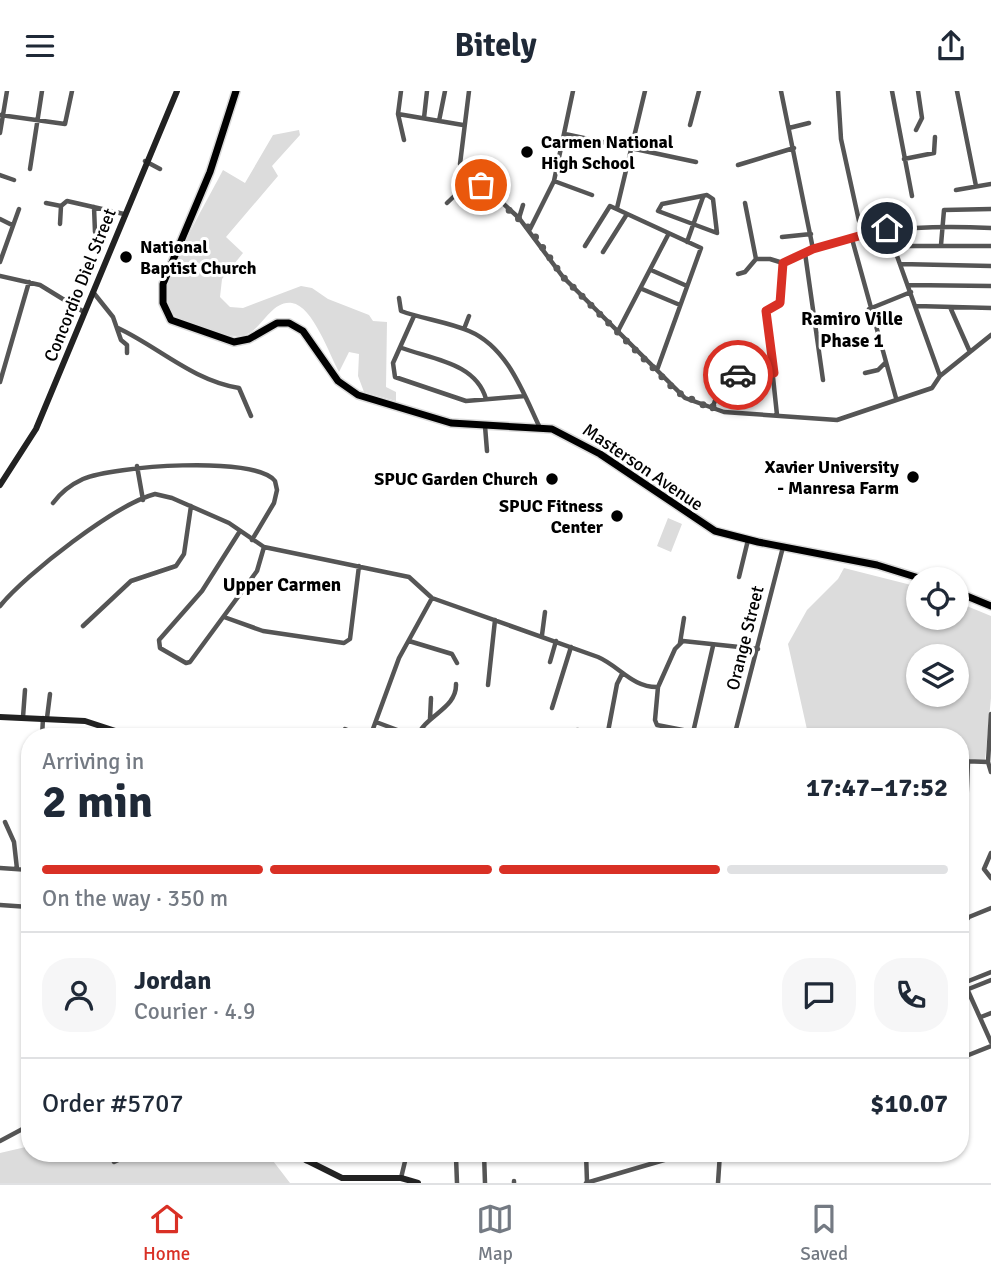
<!DOCTYPE html>
<html lang="en">
<head>
<meta charset="utf-8">
<style>
	body { margin:0; font-family:Signika,sans-serif; background:#f6f6f7; color:#1f2937; height:100vh; display:flex; flex-direction:column; font-size:26px; white-space:nowrap }
	* { box-sizing:border-box; margin:0 }
	p { font-size:23px; color:#747a83 }
	.icon { flex:none; width:38px; height:38px; fill:none; stroke:currentColor; stroke-width:2; stroke-linecap:round; stroke-linejoin:round }
	.map { position:relative; flex:1; overflow:hidden }
	.panel { position:absolute; left:21px; top:637px; width:948px; height:434px; display:flex; flex-direction:column; background:#fff; border-radius:28px; box-shadow:0 2px 5px #0004 }
	.panel>* { flex:none }
	.buttons { position:absolute; left:906px; top:476px; display:grid; gap:14px }
	.buttons a { display:grid; place-items:center; width:63px; height:63px; border-radius:50%; background:#fff; box-shadow:0 2px 5px #0004; font-size:35px }
	.pin { position:absolute; display:grid; place-items:center; width:60px; height:60px; color:#fff; margin:-30px; border:4px solid #fff; border-radius:50%; box-shadow:0 2px 7px #0007 }
	.courier { position:absolute; display:grid; place-items:center; width:70px; height:70px; margin:-35px; border:5px solid #d93025; border-radius:50%; background:#fff; color:#222; box-shadow:0 2px 9px #0007 }
	.head em { font-style:normal; font-weight:700 }
	.head div { display:flex; flex-direction:column-reverse }
	.head { display:flex; align-items:center; justify-content:space-between; height:119px; padding:0 21px }
	h1 { font-size:46px; font-weight:700; line-height:52px }
	.bar { display:grid; grid-template-columns:repeat(4,1fr); gap:10px 7px; align-content:center; height:84px; padding:0 21px }
	.bar i { height:9px; border-radius:5px; background:#e0e1e3 }
	.bar .current { background:#d93025 }
	.bar p { grid-column:span 4 }
	.line { display:flex; align-items:center; gap:18px; padding:0 21px; border-top:2px solid #e0e1e3 }
	.line div { flex:1 }
	.round { display:grid; place-items:center; flex:none; width:74px; height:74px; border-radius:28px; background:#f6f6f7 }
	header { display:flex; justify-content:space-between; align-items:center; height:91px; padding:0 21px; background:#fff; font-size:32px; font-weight:700 }
	.tab-bar { display:flex; justify-content:space-around; align-items:center; height:98px; border-top:2px solid #e0e1e3; background:#fff; font-size:19px; color:#747a83 }
	.tab-bar a { display:grid; justify-items:center; gap:4px }
	.tab-bar .current { color:#d93025 }
	.map>svg:first-child { display:block }
	.green { fill:#dcdcdc; fill-rule:evenodd }
	.lines { fill:none; stroke-linecap:round; stroke-linejoin:round }
	.primary-casing { stroke:#dbdbdb; stroke-width:10 }
	.minor { stroke:#555; stroke-width:4.5 }
	.secondary { stroke:#222; stroke-width:6 }
	.primary { stroke:#000; stroke-width:7 }
	.done { stroke:#595959; stroke-width:7; stroke-dasharray:0 12.6 }
	.route { stroke:#d93025; stroke-width:9 }
	.poi-dot { fill:#000; stroke:#fff; stroke-width:2.5 }
	.labels { text-anchor:middle; stroke-width:6; stroke-linejoin:round; paint-order:stroke }
	.poi-label { font-size:18px; font-weight:bold; fill:#000; stroke:#fff; text-anchor:end }
	.street-label { font-size:18px; fill:#000; stroke:#fff }
	.neighbourhood-label { font-size:19px; font-weight:bold; fill:#000; stroke:#fff }
</style>
</head>
<body>
<header><svg class="icon" aria-label="menu" viewBox="0 0 24 24"><path d="M4 6h16M4 12h16M4 18h16"/></svg>Bitely<svg class="icon" aria-label="share" viewBox="0 0 24 24"><path d="M12 15V3M7 8l5-5 5 5M5 13v7h14v-7"/></svg></header>
<div class="map">
<svg width="991" height="1092" viewBox="0 0 991 1092">
	<rect width="100%" height="100%" fill="#fff"/>
	<path class="green" d="M299,39L300,44L272,75L278,85L226,146L243,162L222,188L220,206L230,216L243,217L301,195L312,197L328,208L369,224L373,230L387,231L386,296L396,301V310L364,301L358,285L359,263L349,261L339,281C330,265 313,215 292,212C271,209 262,239 245,244C230,248 212,240 198,235C185,231 169,226 166,210C162,185 210,105 223,79L245,92L273,44Z
		M668,427L682,433L671,461L657,455Z
		M844,477L919,496V527H957V511L991,525V607L985,670L961,669V646L808,643L788,553L807,519L838,488ZM919,565H957V604H919Z
		M30,1055V1062H267L290,1092H0V1062Z"/>
	<g class="lines">
		<defs>
			<path id="primary" d="M236,0L210,81L163,193V212L171,229L234,251L249,248L277,232H289L303,240L338,290L358,304L451,332L552,338L600,363L715,440L758,451L877,474L922,488
				M957,501L991,515"/>
		</defs>
		<use href="#primary" class="primary-casing"/>
		<path class="minor" d="M401,0L398,23L404,49
			M469,0L460,73L519,127L563,186L685,307L724,321L837,329L932,297L940,285L991,244
			M781,0L813,158
			M838,0L841,48L859,130
			M892,0L912,105
			M957,0L976,95
			M398,23L463,34
			M0,24L65,33L72,0
			M424,27L427,0
			M439,30L445,0
			M690,34L699,0
			M789,37L809,32
			M916,39L922,27L918,0
			M0,42L7,0
			M565,43L696,71
			M904,68L934,62L935,46
			M145,70L160,78
			M738,74L794,57
			M30,78L42,0
			M0,84L14,89
			M554,90L592,104
			M956,99L991,93
			M707,104L713,108L717,142L658,120L662,113Z
			M46,112L61,115
			M447,112L473,87
			M481,112L488,100
			M745,112L756,168
			M94,116L95,141
			M617,117L645,0
			M519,127L523,114
			M0,128L12,134
			M60,133L61,115L67,110L124,123
			M887,137L940,285
			M530,138L554,90L573,0
			M782,146L811,143
			M852,148L896,307
			M687,151L703,106
			M941,154L944,119L991,118
			M585,155L610,115L701,157L657,279
			M893,155H991
			M603,161L627,123
			M805,162L823,289
			M0,171L19,118
			M900,173L991,175
			M651,179L687,195
			M738,183L745,181L756,168H770L783,172
			M0,185L40,194L84,221
			M908,194L991,195
			M642,198L680,214
			M93,201L113,226L121,249L127,254V262
			M399,207L401,220C423,228 448,231 469,240C507,256 523,301 539,335
			M916,215L991,217
			M950,216L970,261
			M869,218L911,201
			M414,225L393,272L395,286L466,310L525,305
			M118,237C160,257 192,289 239,297L251,325
			M464,238L469,225
			M618,240L668,144
			M402,257C432,268 476,272 486,308
			M865,282L878,279L885,272
			M0,291L29,191
			M712,318L724,285L774,282
			M777,324L766,220L780,212L783,172C855,138 912,133 991,137
			M485,335L487,360
			M137,375L143,409
			M53,412C61,401 70,394 83,388C113,375 255,364 275,390L277,399L274,412L252,449
			M240,440L202,500L159,549L160,557L186,572L190,571L257,480L264,456
			M739,486L748,449
			M0,515C26,483 116,413 155,403L172,407L229,432L264,456L409,486L432,507L598,566C619,575 633,597 658,596L675,558L683,550L758,558
			M224,526L263,540L344,552L350,548L359,475
			M83,535L131,490L176,475L184,463L191,415
			M542,544L545,521
			M409,550L452,563L457,572
			M680,552L684,527
			M550,571L556,550
			M488,594L495,529
			M658,596L655,629L657,634L693,641L760,646
			M552,617L571,556
			M991,623L988,671L991,681
			M23,626L25,599
			M47,627L50,603
			M430,628L431,607
			M376,631L416,646
			M345,638L363,646
			M42,646L43,627
			M370,646L399,567L432,507
			M417,646C425,624 457,618 456,593
			M562,646L577,639L607,642
			M607,646L617,593L622,583
			M692,646L713,555
			M734,646L783,456
			M792,646H811
			M961,670L988,671
			M5,731L14,751L17,778
			M965,747L968,670
			M991,762L984,778L991,787
			M0,777L30,779
			M0,814L29,816
			M961,835L969,826L991,817
			M24,855L30,806
			M964,891L991,951
			M961,893L991,881
			M961,901L991,889
			M981,926L991,922
			M961,967L991,955
			M0,1050L30,1034
			M109,1062L114,1071L133,1062
			M453,1062L456,1066L457,1092
			M484,1062L485,1092
			M586,1062L587,1091
			M774,1062L775,1068
			M306,1070L313,1062
			M401,1087L407,1062
			M514,1090V1092
			M586,1092L688,1062
			M718,1092L720,1062"/>
		<path class="secondary" d="M0,394L36,338L177,0
			M0,626L85,630L134,646
			M292,1062L342,1087H401L418,1092"/>
		<use href="#primary" class="primary"/>
	</g>
	<g class="lines">
		<path class="done" d="M481,94L530,138L563,186L677,301L712,318L724,285L738,284"/>
		<path class="route" d="M738,284L774,282L766,220L780,212L783,172L813,158L887,137"/>
	</g>
	<g class="poi-dot">
		<circle cx="527" cy="61" r="7"/>
		<circle cx="126" cy="166" r="7"/>
		<circle cx="913" cy="386" r="7"/>
		<circle cx="552" cy="388" r="7"/>
		<circle cx="617" cy="425" r="7"/>
	</g>
	<g class="labels">
		<g class="poi-label">
			<text x="541" y="57" text-anchor="start">Carmen National<tspan x="541" dy="21">High School</tspan></text>
			<text x="140" y="162" text-anchor="start">National<tspan x="140" dy="21">Baptist Church</tspan></text>
			<text x="899" y="382">Xavier University<tspan x="899" dy="21">- Manresa Farm</tspan></text>
			<text x="538" y="394">SPUC Garden Church</text>
			<text x="603" y="421">SPUC Fitness<tspan x="603" dy="21">Center</tspan></text>
		</g>
		<g class="street-label">
			<text transform="translate(80 194) rotate(-68)" y="6">Concordio Diel Street</text>
			<text transform="translate(643 376) rotate(34)" y="6">Masterson Avenue</text>
			<text transform="translate(745 547) rotate(-76)" y="6">Orange Street</text>
		</g>
		<g class="neighbourhood-label">
			<text x="852" y="234">Ramiro Ville<tspan x="852" dy="22">Phase 1</tspan></text>
			<text x="282" y="500">Upper Carmen</text>
		</g>
	</g>
</svg>
<div class="buttons">
<a><svg class="icon" aria-label="locate" viewBox="0 0 24 24"><circle cx="12" cy="12" r="6"/><path d="M12 2v4M12 18v4M2 12h4M18 12h4"/></svg></a>
<a><svg class="icon" aria-label="layers" viewBox="0 0 24 24"><path d="M12 4l9 5-9 5-9-5zM3 14l9 5 9-5"/></svg></a>
</div>
<div class="pin" style="left:481px;top:94px;background:#ea580c"><svg class="icon" aria-label="bag" viewBox="0 0 24 24"><path d="M5 8h14l-1 12H6zM9 8a3 3 0 0 1 6 0"/></svg></div>
<div class="pin" style="left:887px;top:137px;background:#1f2937"><svg class="icon" aria-label="home" viewBox="0 0 24 24"><path d="M3 11l9-7 9 7M6 9v11h12V9"/></svg></div>
<div class="courier" style="left:738px;top:284px"><svg class="icon" aria-label="car" viewBox="0 0 24 24"><path d="M5 17H2v-5l4-1 3-4h7l3 4 3 1v5h-3M9 17h6M6 11h13"/><circle cx="7" cy="17" r="2"/><circle cx="17" cy="17" r="2"/></svg></div>
<section class="panel">
<div class="head"><div><h1>2 min</h1><p>Arriving in</p></div><em>17:47–17:52</em></div>
<div class="bar"><i class="current"></i><i class="current"></i><i class="current"></i><i></i><p>On the way · 350 m</p></div>
<div class="line" style="height:126px"><a class="round"><svg class="icon" aria-label="person" viewBox="0 0 24 24"><circle cx="12" cy="8" r="4"/><path d="M4 21q1-7 8-7t8 7"/></svg></a><div><b>Jordan</b><p>Courier · 4.9</p></div><a class="round"><svg class="icon" aria-label="chat" viewBox="0 0 24 24"><path d="M4 5h16v11H9l-5 4z"/></svg></a><a class="round"><svg class="icon" aria-label="phone" viewBox="0 0 24 24"><path d="M5 4h4l2 5-3 2q2 4 5 5l2-3 5 2v4C11 20 4 13 5 4z"/></svg></a></div>
<div class="line" style="height:91px"><div>Order #5707</div><b>$10.07</b></div>
</section>
</div>
<nav class="tab-bar">
<a class="current"><svg class="icon" aria-label="home" viewBox="0 0 24 24"><path d="M3 11l9-7 9 7M6 9v11h12V9"/></svg>Home</a>
<a><svg class="icon" aria-label="map" viewBox="0 0 24 24"><path d="M3 6l6-2 6 2 6-2v14l-6 2-6-2-6 2zM9 4v14M15 6v14"/></svg>Map</a>
<a><svg class="icon" aria-label="saved" viewBox="0 0 24 24"><path d="M7 4h10v16l-5-4-5 4z"/></svg>Saved</a>
</nav>
</body>
</html>
